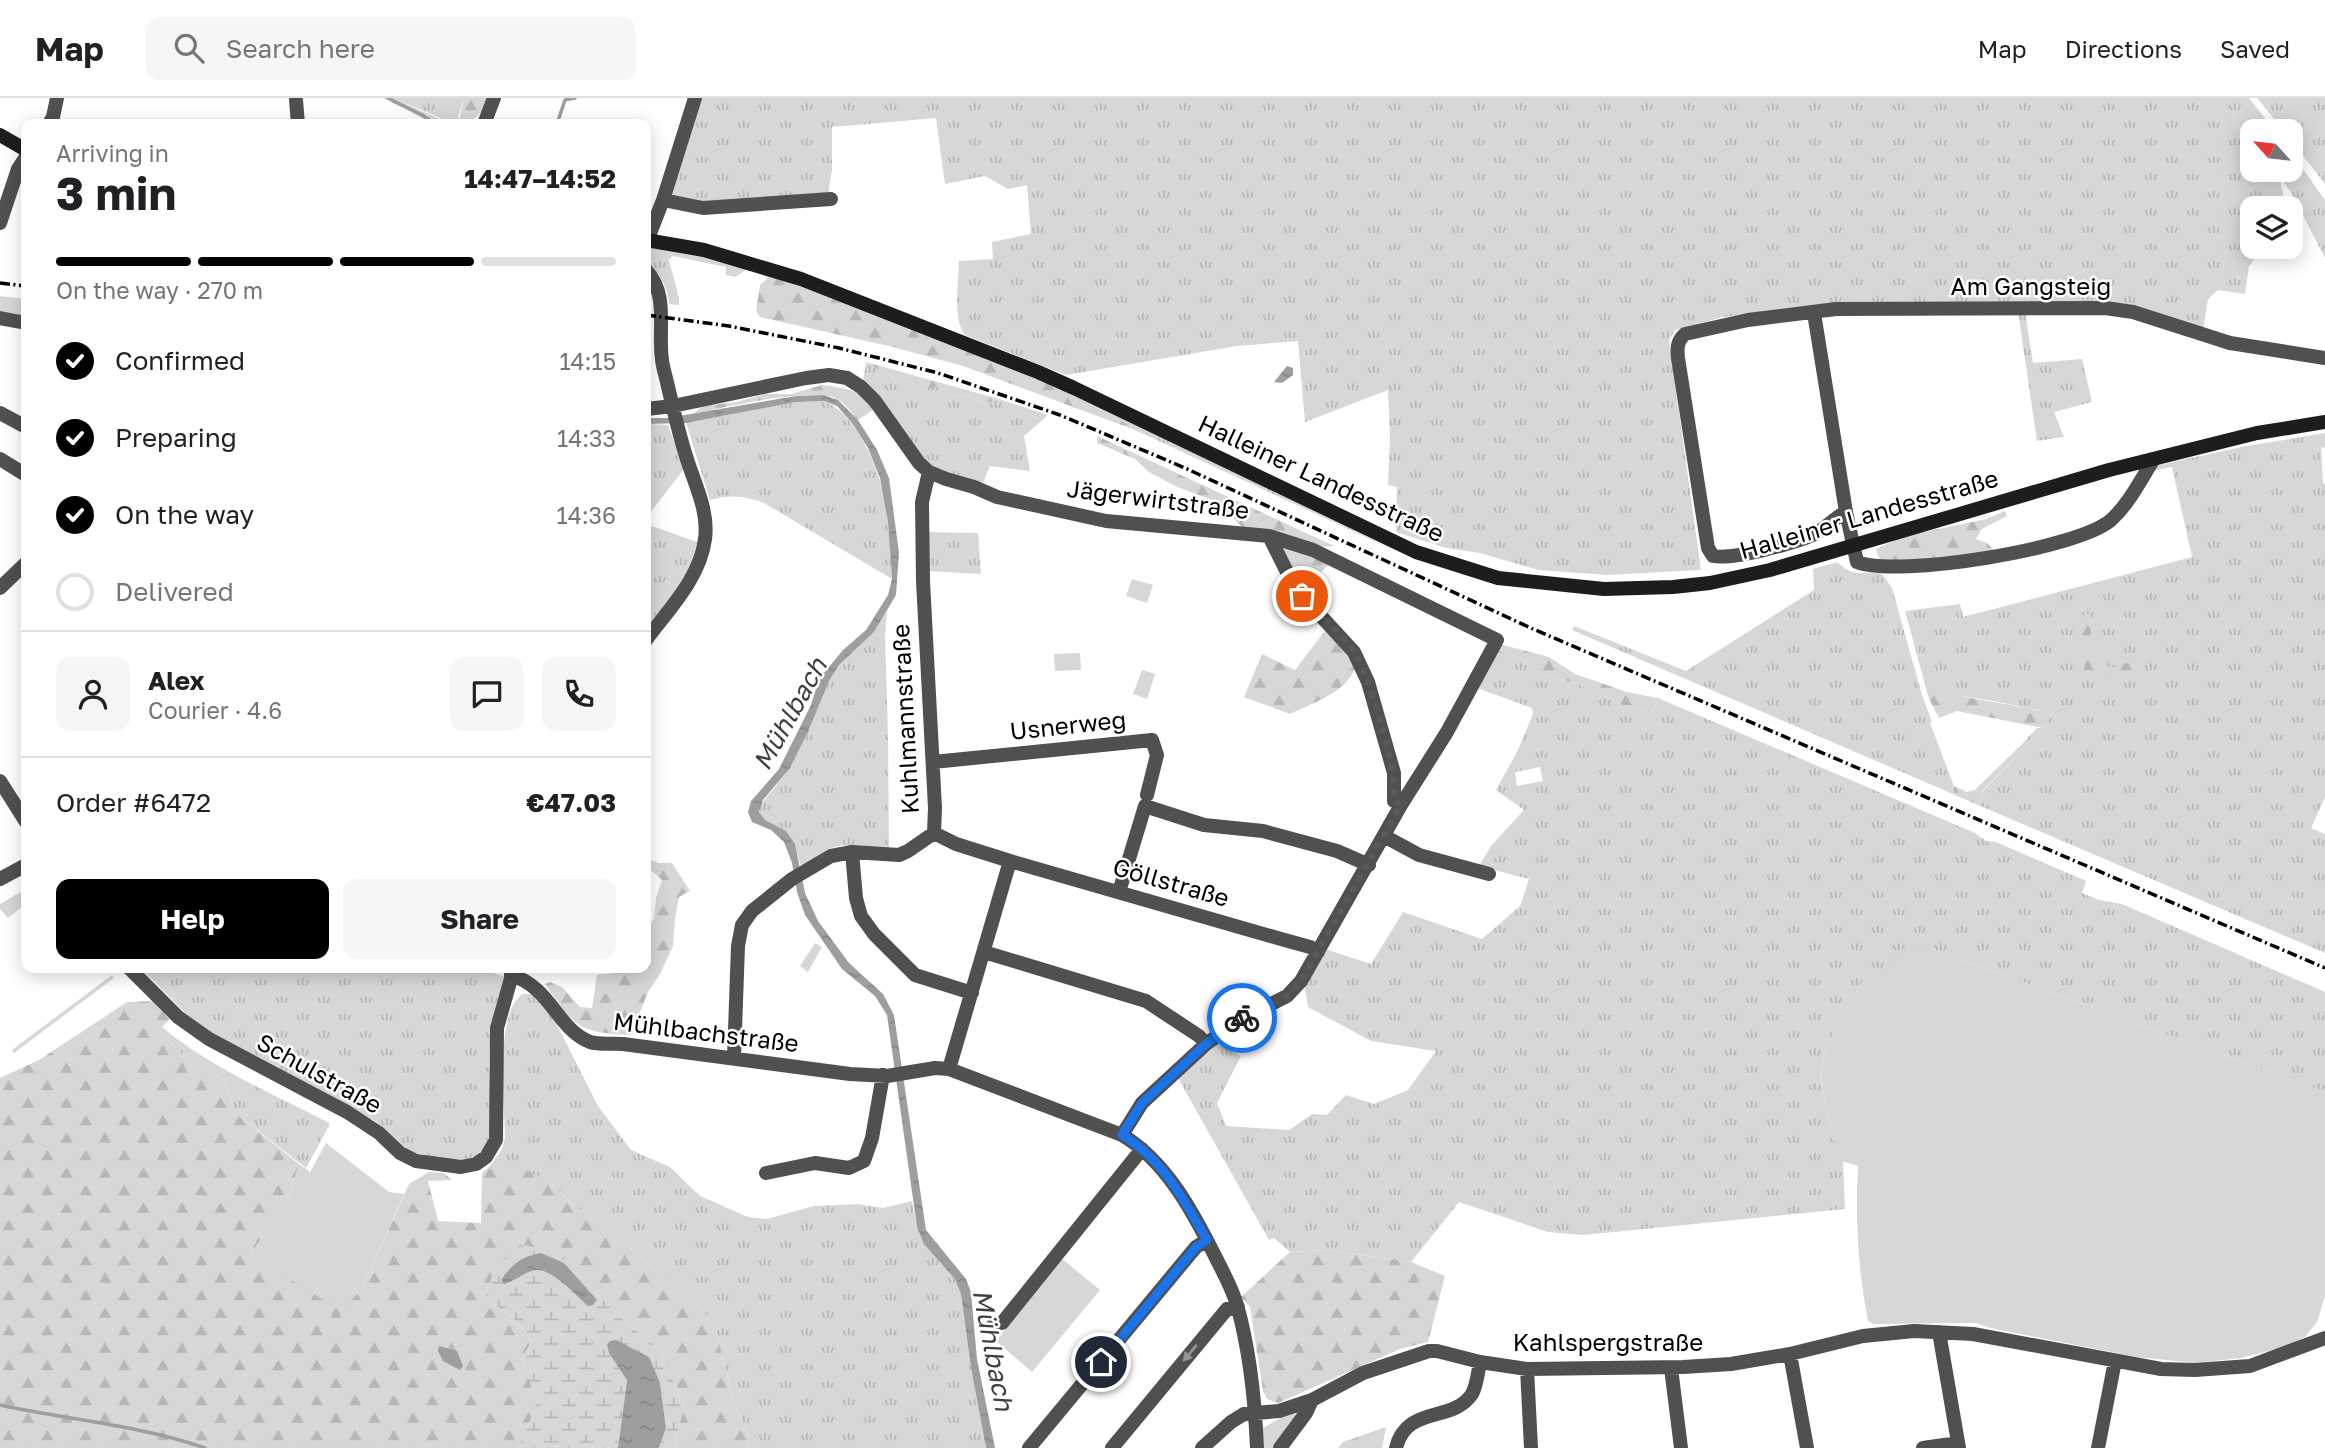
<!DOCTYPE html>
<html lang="en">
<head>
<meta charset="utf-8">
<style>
	body { margin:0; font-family:"Golos Text",sans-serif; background:#f6f6f6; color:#202124; height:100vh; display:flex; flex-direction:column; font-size:26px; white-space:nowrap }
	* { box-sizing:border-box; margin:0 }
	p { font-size:23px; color:#757577 }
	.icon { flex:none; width:38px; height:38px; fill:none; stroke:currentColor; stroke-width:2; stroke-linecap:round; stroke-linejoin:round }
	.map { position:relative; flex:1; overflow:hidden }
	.panel { position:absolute; left:21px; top:21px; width:630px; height:854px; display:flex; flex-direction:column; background:#fff; border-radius:14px; box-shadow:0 4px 18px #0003 }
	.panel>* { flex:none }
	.needle { width:46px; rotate:297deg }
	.tools { position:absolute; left:2240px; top:21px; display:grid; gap:14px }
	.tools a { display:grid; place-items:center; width:63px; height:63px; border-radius:14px; background:#fff; box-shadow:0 4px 18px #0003; font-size:35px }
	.pin { position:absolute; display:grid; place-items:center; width:60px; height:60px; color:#fff; margin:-30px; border:4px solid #fff; border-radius:50%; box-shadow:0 2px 7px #0007 }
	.courier { position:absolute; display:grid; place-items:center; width:70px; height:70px; margin:-35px; border:5px solid #1a73e8; border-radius:50%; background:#fff; color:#222; box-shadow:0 2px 9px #0007 }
	.summary em { font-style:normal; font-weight:700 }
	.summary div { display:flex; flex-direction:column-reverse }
	.summary { display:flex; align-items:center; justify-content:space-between; height:119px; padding:0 35px }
	h1 { font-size:46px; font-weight:700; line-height:52px }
	.bar { display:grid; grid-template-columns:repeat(4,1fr); gap:10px 7px; align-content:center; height:84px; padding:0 35px }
	.bar i { height:9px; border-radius:5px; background:#e0e0e0 }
	.bar .selected { background:#000 }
	.bar p { grid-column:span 4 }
	.line { display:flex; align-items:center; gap:18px; padding:0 35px; border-top:2px solid #e0e0e0 }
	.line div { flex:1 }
	.round { display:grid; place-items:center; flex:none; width:74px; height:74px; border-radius:14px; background:#f6f6f6 }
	ol { padding:0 35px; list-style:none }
	li { display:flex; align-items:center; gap:21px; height:77px }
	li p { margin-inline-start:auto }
	li .icon { padding:7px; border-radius:50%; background:#000; color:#fff; stroke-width:4 }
	li:last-child { color:#757577 }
	li i { width:38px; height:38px; border:4px solid #e0e0e0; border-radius:50% }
	.action { display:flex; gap:14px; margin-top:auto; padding:14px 35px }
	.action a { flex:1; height:80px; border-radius:14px; background:#000; color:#fff; font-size:28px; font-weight:700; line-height:80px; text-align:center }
	.action a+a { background:#f6f6f6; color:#202124 }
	header { display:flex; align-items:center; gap:42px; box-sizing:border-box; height:98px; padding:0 35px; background:#fff; border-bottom:2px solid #e0e0e0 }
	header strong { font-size:33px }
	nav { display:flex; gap:38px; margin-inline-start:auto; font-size:24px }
	.search { width:490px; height:63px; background:#f6f6f6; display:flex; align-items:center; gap:18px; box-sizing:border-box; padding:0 24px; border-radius:14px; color:#757577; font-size:26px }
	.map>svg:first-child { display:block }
	.grass { fill:url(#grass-tufts); fill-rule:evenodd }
	.forest { fill:url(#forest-firs) }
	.wetland { fill:url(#wetland-marsh); fill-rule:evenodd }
	.park { fill:#d7d7d7 }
	.water { fill:url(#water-ripples) }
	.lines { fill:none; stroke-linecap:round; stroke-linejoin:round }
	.stream { stroke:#9e9e9e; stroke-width:3.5 }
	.minor { stroke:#505050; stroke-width:14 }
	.secondary { stroke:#1d1d1d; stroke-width:14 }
	.rail { stroke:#000; stroke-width:3.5; stroke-dasharray:10 3.5 2 3.5; stroke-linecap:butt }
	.oneway { fill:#969696 }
	.done { stroke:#595959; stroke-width:7; stroke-dasharray:0 12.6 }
	.route { stroke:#1a73e8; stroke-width:9 }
	.labels { text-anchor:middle; stroke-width:5; stroke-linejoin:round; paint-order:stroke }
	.street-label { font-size:24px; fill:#000; stroke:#fff }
	.water-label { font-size:26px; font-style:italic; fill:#3f3f3f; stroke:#fff }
</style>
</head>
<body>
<header>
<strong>Map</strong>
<div class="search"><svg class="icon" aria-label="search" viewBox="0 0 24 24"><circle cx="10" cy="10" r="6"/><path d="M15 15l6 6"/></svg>Search here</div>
<nav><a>Map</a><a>Directions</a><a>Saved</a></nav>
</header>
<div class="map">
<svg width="2325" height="1350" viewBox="0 0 2325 1350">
	<defs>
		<pattern id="grass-tufts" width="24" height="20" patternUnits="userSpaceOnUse" patternTransform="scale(1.75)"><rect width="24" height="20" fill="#d7d7d7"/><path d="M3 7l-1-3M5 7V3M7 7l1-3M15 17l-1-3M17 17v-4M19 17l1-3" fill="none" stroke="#b7b7b7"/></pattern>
		<pattern id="forest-firs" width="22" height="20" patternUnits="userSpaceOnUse" patternTransform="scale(1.75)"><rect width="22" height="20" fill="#d7d7d7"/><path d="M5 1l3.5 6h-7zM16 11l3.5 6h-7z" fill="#b7b7b7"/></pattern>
		<pattern id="wetland-marsh" width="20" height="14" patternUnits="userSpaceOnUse" patternTransform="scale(1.75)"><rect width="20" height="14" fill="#d7d7d7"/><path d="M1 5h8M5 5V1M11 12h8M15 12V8" fill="none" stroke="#b7b7b7"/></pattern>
		<pattern id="water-ripples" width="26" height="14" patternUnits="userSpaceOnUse" patternTransform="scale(1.75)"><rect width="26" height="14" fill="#9e9e9e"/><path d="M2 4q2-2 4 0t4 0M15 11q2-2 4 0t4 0" fill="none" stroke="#868686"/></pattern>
	</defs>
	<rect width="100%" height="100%" fill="#fff"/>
	<path class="grass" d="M392,0H464L456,26H451L436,18Z
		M700,0H2249L2275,33H2252V72H2291V54L2325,102V160L2292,96L2279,77L2286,110H2252V149H2264L2249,168L2245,196L2218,192L2208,201L2203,233L2134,210L1774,214L1723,219L1675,232L1669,242L1701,472L1607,477L1538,472L1480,455L1446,450L1396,434L1397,389L1388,387L1390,337L1388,292L1305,324L1298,243L1237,248L1066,277L965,237C952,221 959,183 959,163L993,161L992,144L1031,136L1027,87L1008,91L985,78L945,86L936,20L832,29V71L828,97L704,108L668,98Z
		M2257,0H2325V86L2291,42V33H2284Z
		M646,149L707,159L749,170L735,179L726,177V169L673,158L669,162L679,200V207L669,206C669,189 658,174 646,164Z
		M0,198L26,201V222L0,217Z
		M2025,213L2033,265L2082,261L2092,304L2054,314L2064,339L2037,343L2018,214Z
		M866,264L899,283L912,284L923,292L937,289L953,298L969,299L985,306L999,301L1048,317L1024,338L1030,373L990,368L982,387L939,372L915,355L863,283Z
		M1059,289L1084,300L1400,455L1135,332C1114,315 1086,307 1061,295Z
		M824,303C840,310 849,321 858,335C888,381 889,428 892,481L764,405C745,398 731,396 710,402L686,325L796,304Z
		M646,326L668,327L684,371L646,420Z
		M2325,335V349L2321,350L2323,385L2325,386V699L2311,730L2325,736V855L1978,707L1982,700L1981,695L2021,654L2023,645L2037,630H2043L2050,619L2040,613C2019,609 1944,589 1929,601L1905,513L1960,506L1963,519L2192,459L2172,369L2153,373L2159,367L2241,349Z
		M646,426L697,444C690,478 667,504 646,531Z
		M927,434L978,435L981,476L926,473Z
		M1837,464C1855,481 1861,472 1882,476L1892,490L1922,597L1932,624L1930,625L1954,688L1953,696L1572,532L1574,528L1686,573L1814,492L1813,471Z
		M887,513L885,537L888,637L889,754L843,747L831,750L801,768C791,729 788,740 760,718L759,709L790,670L808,634L829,583L839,567L874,534Z
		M1498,552L1521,560L1540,575L1581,587L1623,607L1653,614L1658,600L1975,735L1986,743L1996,744L2086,783L2082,795L2099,802L2122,806L2325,894V994L1929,850L1878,879L1867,875C1855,897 1826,944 1822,967C1818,990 1835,1038 1841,1062L1843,1063L1845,1111L1583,1137L1548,1134L1459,1104L1411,1164L1327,1152L1290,1154L1274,1140L1269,1142L1178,980L1217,946L1241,958L1217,1005L1226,1028L1289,1032L1312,1016L1327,1017L1346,997L1374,1006L1408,992L1436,953L1371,943L1308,909L1304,885L1325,851L1371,866L1403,814L1482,841L1520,808L1529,781L1479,768L1491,748L1524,712L1496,692L1517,654L1533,616L1532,610L1477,590ZM1540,669L1543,683L1517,688L1515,674Z
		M141,870H479L505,879L494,914L489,959L491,1035L485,1049L476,1058L465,1062L437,1060L416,1055L405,1050L375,1023L253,959L194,924Z
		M523,896H532L555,923L598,1008L631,1052L670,1069L700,1098L748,1119L767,1121L814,1108L857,1106L883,1110L912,1103L917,1129L956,1181L961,1196L971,1270L986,1350H749L748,1337L733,1301L715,1227L697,1207L689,1194L663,1179L603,1127L572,1106L552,1086L490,1068L502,1051L505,1040C505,1008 494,913 523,896Z
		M162,929C211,970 272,995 329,1025V1028L306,1070L234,1014L226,983L185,960L159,932Z
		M1386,1329L1382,1350H1338L1343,1344Z"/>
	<path class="forest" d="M383,0H392L442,22L438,24L420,19Z
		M464,0H489L485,10L472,23L459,22Z
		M771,177L1059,289L1062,295C1086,307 1114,315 1135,332L963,268L893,249L760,219L756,213L760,187Z
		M866,264L999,301L985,306L969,299L953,298L937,289L923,292L912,284L899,283Z
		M822,287C844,290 862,291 873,312L858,322C852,315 846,307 839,302C815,287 723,310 693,316L703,308L737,304L765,296H791Z
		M1097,338L1334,448L1321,449L1298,440L1293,449L1329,466L1301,495L1266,443L1243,430L1217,404L1175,388L1149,374L1135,361L1097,345Z
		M2005,413L2007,418L1982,431L1976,441L1987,445L1993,451L1990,455L1917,463L1880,462L1876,451L1905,438L1986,421Z
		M2087,516L2091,517C2094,527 2089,534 2091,542C2094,550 2099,557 2102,565L2111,570L2127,565L2134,569L2132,582L2126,585L2113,578L2093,583L2084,574V564L2077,552L2081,533L2080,520Z
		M1327,530L1347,550L1355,570C1346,595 1312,605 1290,616L1244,599L1262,556L1295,572Z
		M1499,546L1549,559L1575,576L1627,594L1658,600L1653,614L1623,607L1581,587L1540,575L1521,560L1498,552Z
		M1935,596L1956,597L2040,613L2050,619L2043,630L1957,613L1939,620L1929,601Z
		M2023,645L2021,654L1981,694L1982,700L1978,707L1953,696L1954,688L1967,694L1975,692Z
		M646,760L659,765H672L690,793L679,799L675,820L673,848L660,876L648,894L631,937C577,935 575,928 545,886L550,884L562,889L580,909L592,910L597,877L614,875L622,870H646V831L654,821L656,800L662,782L652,773H646Z
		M152,903L170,921L159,932L185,960L226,983L234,1014L299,1066L289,1100L250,1157L361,1193L409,1086L429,1074L444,1075L452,1082L428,1083L438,1123L481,1125L482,1075L490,1068L516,1066L552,1086L572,1106L603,1127L663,1179L689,1193L697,1207L715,1227L733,1301L748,1337L749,1350H674L684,1306L658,1250L615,1215L485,1200L512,1219L532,1242L522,1261L538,1305L519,1350H0V980L39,962L127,904Z
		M1327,1152L1411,1164L1445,1178L1428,1244L1400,1251L1278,1305L1267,1301L1263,1293L1250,1209L1241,1199L1290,1154Z"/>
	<path class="wetland" d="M521,1146L561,1156L615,1215L658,1250L684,1306L674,1350H659L666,1330L660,1285L609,1255L627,1281L618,1350H519L537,1305L522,1261L532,1242L512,1219L485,1200L495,1168ZM541,1155L588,1208C577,1198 551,1170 536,1172C526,1173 515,1183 504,1186Z"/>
	<path class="park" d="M1132,481L1153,487L1147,505L1126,498Z
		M1080,555L1081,572L1055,573L1054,556Z
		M1142,572L1155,576L1147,601L1133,596Z
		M26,791V806L8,820L0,811V806Z
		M815,845L822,849L808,874L800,868Z
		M1907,846L1929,850L2325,994V1198L2317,1224L2306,1238L2288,1248L2241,1260L2195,1265L2137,1259L1990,1230L1976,1225L1873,1226L1868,1223C1858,1172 1855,1119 1858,1068L1841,1063C1835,1039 1818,989 1822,967C1826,944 1855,897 1867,874L1878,879Z
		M112,877L114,880L14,955L12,952Z
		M326,1045L389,1094L404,1096L361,1193L340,1212L250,1157L289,1100L299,1066L310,1074Z
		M1061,1160L1100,1192L1032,1274L996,1243Z
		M1296,1315L1297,1318L1274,1350H1260L1261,1331L1284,1318Z"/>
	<path class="water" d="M1287,268L1293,270V277L1282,285L1274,284Z
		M823,297L838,302L858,322L877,352L889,380L899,455L896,497L874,534L839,567L829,583L808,634L790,670L763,702L759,714L765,722L786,733L795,746L805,795L818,823L849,865L883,896L894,917L926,1132L966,1181L971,1194L977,1261L995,1350H986L971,1270L961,1196L955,1181L924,1146L917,1129L887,917L875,898L842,871L805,817L797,794L792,765L784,744L771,732L752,724L748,714L751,703L779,671L811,607L819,581L843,552L866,532L888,497L892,481L888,424L880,380L868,350L852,325L837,308L824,303L796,304L686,325L646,326V320H667L796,298Z
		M541,1155L564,1165L597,1202L593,1207L588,1208C577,1198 551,1170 536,1172C526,1173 515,1183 504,1186L501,1182C513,1165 521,1159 541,1155Z
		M616,1242L649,1259L660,1285L666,1330L659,1350H618L627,1282L609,1255L607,1247L610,1243Z
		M439,1248L457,1253L463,1268L460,1272L443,1263L438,1253Z"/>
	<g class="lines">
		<path class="stream" d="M388,0L422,17L435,26
			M557,26L565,2L575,0
			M0,1307C68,1322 139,1327 205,1350"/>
		<path class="minor" d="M296,2L298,26
			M49,26L53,19L57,0
			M484,26L494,0
			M663,102L703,110L831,101
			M0,125L18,71L26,59
			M647,143L663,102L695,0
			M646,172C666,194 660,220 661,248C661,259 663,270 666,280C672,306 678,333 686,358C694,385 709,412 705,441C700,480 669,511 646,542
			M1814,215L1846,414L1857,464C1897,480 2078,451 2111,422C2129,406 2141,381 2154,361
			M0,220L26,225
			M646,311L673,308L806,280L829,277L847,280L861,289L875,303L919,365L929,374L946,381L974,389L997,399L1106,423L1269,438L1313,452L1497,542L1447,634L1401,707L1301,883L1287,898L1238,923L1206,946L1142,1005L1122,1037
			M0,315L26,329
			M0,361L26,377
			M929,374L922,404L923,483L935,710L934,735L956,746L1010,763L949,971
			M1846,414C1834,420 1826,430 1815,436C1796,445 1732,462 1713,458L1708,450L1678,260C1677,250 1677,243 1685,236L1748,222L1836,211L2105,210L2133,214L2230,245L2325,260
			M1269,438L1295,490L1354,554L1368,584L1394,675V703L1401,707
			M0,490L26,465
			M933,664L1152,642L1157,657L1147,697
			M0,683L26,724
			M1384,738L1419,757L1489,776
			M852,754L856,800L861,818L874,836L915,877L972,895
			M1010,763L1281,841L1310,849L1318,854
			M0,781L26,767
			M1119,794L1145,708L1204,727L1263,733L1337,753L1369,767
			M984,854L1146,903L1199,938L1206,946
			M129,870L178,919L209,941L347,1014L379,1035L400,1055L416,1063L461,1069L476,1066L486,1059L496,1042L497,930L514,870
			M511,877C551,889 557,931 590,944C599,947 613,945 623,946L850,976L887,978L935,970L949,971L1122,1037C1166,1063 1193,1114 1215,1158C1223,1174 1232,1190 1237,1207C1250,1253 1255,1303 1257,1350
			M734,960L738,848L742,827L752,813L792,781L831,758L852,754L899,757L908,753L934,735
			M766,1075L815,1065L849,1070L864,1063L872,1040L883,977
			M993,1227L1002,1225L1142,1051
			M1939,1234L1959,1350
			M1790,1256L1807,1350
			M1671,1270L1681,1350
			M1527,1271L1531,1350
			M1029,1350L1196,1149L1207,1142
			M1112,1350L1227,1211L1238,1209
			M1202,1350L1231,1324L1244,1316L1279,1313L1312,1302L1363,1275L1429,1253H1437L1480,1264L1527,1271L1683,1269L1731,1266L1790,1256L1863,1238L1914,1233L1973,1236L2161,1271L2195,1272L2250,1268L2325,1240
			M1280,1350L1306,1315L1312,1302
			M1396,1350C1406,1307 1453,1325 1472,1296C1477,1287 1478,1274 1480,1264
			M1923,1350L1958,1345
			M2098,1350L2115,1263"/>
		<path class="secondary" d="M0,37L26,52
			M646,142L704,152L801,181L1038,274L1074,290L1416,454L1498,480L1604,491L1673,489L1710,485L1770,472L2109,372L2257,335L2325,324"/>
		<path class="rail" d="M0,185L26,188
			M646,217L729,228L839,250L938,275L1060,317L1185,370L1533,531L2325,870"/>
	</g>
	<defs><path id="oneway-solid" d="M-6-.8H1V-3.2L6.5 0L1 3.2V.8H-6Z" transform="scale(1.75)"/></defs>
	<use class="oneway" href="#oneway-solid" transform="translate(1190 1255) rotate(130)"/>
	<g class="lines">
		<path class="done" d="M1242,920L1287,898L1301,883L1401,707L1394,703C1398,674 1370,578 1354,553C1340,532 1318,517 1302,498"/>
		<path class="route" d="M1101,1264L1196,1149L1207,1142C1185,1104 1162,1060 1122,1037L1142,1005L1206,946L1242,920"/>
	</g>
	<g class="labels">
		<g class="street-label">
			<text x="2031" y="197">Am Gangsteig</text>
			<text transform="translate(1321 381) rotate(25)" y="8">Halleiner Landesstraße</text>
			<text transform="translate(1158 402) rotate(7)" y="8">Jägerwirtstraße</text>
			<text transform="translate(1869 417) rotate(-16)" y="8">Halleiner Landesstraße</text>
			<text transform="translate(906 621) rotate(-93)" y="8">Kuhlmannstraße</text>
			<text transform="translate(1068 628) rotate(-6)" y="8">Usnerweg</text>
			<text transform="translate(1171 785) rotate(16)" y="8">Göllstraße</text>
			<text transform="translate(706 935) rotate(7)" y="8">Mühlbachstraße</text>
			<text transform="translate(319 976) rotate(29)" y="8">Schulstraße</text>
			<text x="1608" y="1253">Kahlspergstraße</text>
		</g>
		<g class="water-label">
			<text transform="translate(790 616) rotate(-61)" y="9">Mühlbach</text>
			<text transform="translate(993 1252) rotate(79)" y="9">Mühlbach</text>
		</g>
	</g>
</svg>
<div class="tools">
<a><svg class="needle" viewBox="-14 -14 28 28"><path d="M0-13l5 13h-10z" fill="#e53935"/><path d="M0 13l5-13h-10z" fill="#757577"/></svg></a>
<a><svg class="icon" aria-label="layers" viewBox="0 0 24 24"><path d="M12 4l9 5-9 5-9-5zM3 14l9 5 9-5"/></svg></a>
</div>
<div class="pin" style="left:1302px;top:498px;background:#ea580c"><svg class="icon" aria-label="bag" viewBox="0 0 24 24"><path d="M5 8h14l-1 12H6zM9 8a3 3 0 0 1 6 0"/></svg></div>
<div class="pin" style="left:1101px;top:1264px;background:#1f2937"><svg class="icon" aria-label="home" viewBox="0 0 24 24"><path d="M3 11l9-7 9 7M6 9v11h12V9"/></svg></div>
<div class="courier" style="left:1242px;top:920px"><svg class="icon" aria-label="bike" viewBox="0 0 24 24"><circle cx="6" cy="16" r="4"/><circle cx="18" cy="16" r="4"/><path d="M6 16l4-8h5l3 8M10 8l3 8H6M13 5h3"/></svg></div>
<section class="panel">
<div class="summary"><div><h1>3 min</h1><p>Arriving in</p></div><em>14:47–14:52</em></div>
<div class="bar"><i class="selected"></i><i class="selected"></i><i class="selected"></i><i></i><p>On the way · 270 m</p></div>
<ol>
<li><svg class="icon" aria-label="check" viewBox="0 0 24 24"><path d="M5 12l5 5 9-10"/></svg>Confirmed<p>14:15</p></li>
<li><svg class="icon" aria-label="check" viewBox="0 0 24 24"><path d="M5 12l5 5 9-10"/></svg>Preparing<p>14:33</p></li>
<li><svg class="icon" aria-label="check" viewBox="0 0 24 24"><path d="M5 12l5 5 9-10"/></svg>On the way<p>14:36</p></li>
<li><i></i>Delivered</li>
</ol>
<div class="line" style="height:126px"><a class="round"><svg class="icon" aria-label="person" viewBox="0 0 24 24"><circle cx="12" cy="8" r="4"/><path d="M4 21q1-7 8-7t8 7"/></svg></a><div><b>Alex</b><p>Courier · 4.6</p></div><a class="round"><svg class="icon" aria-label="chat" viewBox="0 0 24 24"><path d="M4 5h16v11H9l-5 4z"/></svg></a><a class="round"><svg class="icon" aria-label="phone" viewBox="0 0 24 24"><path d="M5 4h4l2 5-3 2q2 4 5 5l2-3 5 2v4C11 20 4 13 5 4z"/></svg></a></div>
<div class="line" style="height:91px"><div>Order #6472</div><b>€47.03</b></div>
<div class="action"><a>Help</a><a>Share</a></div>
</section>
</div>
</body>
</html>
